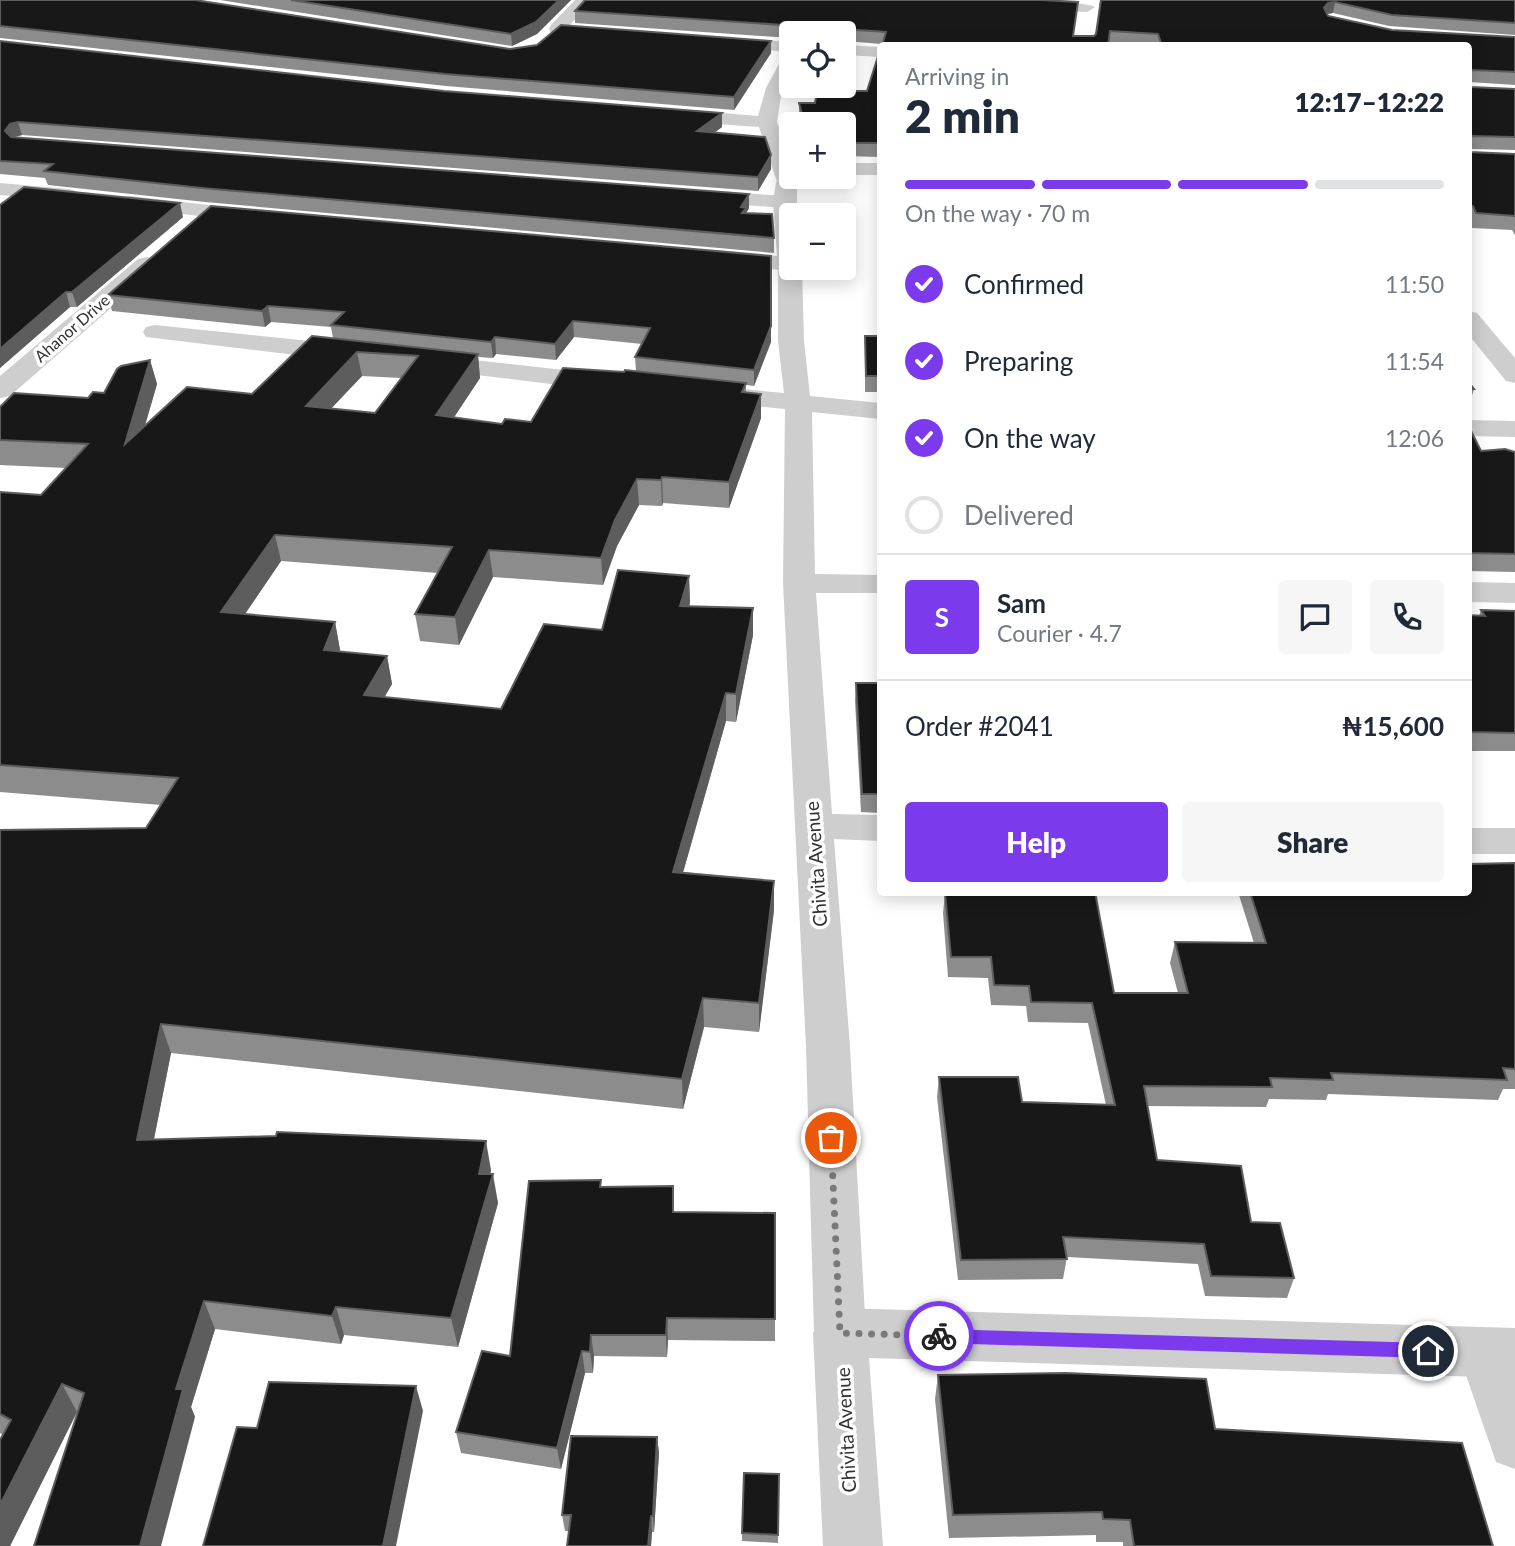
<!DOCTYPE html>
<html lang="en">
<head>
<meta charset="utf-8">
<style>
	body { margin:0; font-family:Lato,sans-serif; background:#f6f6f7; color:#1f2937; height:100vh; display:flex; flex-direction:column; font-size:26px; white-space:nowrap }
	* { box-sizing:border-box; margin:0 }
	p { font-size:23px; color:#747a83 }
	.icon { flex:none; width:38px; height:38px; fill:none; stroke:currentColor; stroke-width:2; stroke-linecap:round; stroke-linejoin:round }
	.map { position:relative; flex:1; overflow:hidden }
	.drawer { position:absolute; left:877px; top:42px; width:595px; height:854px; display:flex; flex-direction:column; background:#fff; border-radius:7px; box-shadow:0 4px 18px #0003 }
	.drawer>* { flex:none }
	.buttons { position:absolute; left:779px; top:21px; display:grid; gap:14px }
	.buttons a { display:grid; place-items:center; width:77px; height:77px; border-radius:7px; background:#fff; box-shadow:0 4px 18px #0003; font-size:35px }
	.pin { position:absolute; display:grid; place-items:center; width:60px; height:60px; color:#fff; margin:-30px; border:4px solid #fff; border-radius:50%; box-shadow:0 2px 7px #0007 }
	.courier { position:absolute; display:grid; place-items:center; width:70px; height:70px; margin:-35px; border:5px solid #7c3aed; border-radius:50%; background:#fff; color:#222; box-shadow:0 2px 9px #0007 }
	.head em { font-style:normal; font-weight:800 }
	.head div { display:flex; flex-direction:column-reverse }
	.head { display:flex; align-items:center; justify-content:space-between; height:119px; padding:0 28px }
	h1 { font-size:46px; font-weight:800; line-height:52px }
	.bar { display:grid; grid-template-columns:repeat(4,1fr); gap:10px 7px; align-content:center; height:84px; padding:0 28px }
	.bar i { height:9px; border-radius:5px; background:#e0e1e3 }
	.bar .current { background:#7c3aed }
	.bar p { grid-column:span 4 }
	.line { display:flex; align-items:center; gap:18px; padding:0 28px; border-top:2px solid #e0e1e3 }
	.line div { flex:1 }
	.round { display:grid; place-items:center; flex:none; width:74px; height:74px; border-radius:7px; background:#f6f6f7 }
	ol { padding:0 28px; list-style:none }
	li { display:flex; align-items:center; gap:21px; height:77px }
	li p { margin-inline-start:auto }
	li .icon { padding:7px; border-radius:50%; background:#7c3aed; color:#fff; stroke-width:4 }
	li:last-child { color:#747a83 }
	li i { width:38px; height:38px; border:4px solid #e0e1e3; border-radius:50% }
	.cta { display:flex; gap:14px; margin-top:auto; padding:14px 28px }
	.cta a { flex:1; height:80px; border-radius:7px; background:#7c3aed; color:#fff; font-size:28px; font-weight:800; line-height:80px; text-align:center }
	.cta a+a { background:#f6f6f7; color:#1f2937 }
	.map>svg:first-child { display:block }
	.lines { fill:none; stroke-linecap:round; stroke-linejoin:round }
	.minor { fill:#cecece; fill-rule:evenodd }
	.tertiary { fill:#cecece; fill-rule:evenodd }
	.wall { fill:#8c8c8c; fill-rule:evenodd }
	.shaded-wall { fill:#5d5d5d }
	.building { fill:#181818; stroke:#5d5d5d; stroke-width:2; fill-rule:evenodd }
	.route { fill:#7c3aed }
	.done { stroke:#797979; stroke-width:7; stroke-dasharray:0 12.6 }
	.labels { text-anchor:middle; stroke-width:7; stroke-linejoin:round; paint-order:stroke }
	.far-street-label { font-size:16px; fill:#313131; stroke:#fff }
	.street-label { font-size:19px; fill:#313131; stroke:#fff }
</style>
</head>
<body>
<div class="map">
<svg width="1515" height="1546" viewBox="0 0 1515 1546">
	<rect width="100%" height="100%" fill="#fff"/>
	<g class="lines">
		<path class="minor" d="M575,0H592L563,33H551L549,29L551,25Z
			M958,0C980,0 1084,0 1095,7L1087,12L966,5Z
			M722,37L791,42V74L781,96L777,122L791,163V177H796L797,182L794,186H780L777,182L759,127L674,121L664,115L674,109L758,116L766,88L785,53L790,52L716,46L713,42Z
			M844,45L880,47V57L844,55Z
			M0,183L69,189L76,191L80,195L76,199L69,201L0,195Z
			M700,190L784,196L792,197L795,202L792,207L784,208L692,201L689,196L692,191Z
			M130,196L208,205L216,206L219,211L216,216L208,217L122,207L119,202L122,197Z
			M790,257L791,268H802L804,341L810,396L880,403V419L812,412L815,574L880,575V593H816L832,814L880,815V841L834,839L850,1047L866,1333L858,1350L840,1356L822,1350L814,1333L806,1047L783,583L785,409L711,402L702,400L698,394L702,388L711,386L784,393L778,341V264L782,259Z
			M1468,311L1477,313L1515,358V383L1506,381L1468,334Z
			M155,325L347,345L356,348L360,353L356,358L347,361L146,337L143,332L146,327Z
			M429,355L608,375L617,377L621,383L617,389L608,391L420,368L416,363L420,358Z
			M1468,420L1515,421V437L1468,436Z
			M1468,582L1515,583V603L1468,602Z
			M1468,828H1515V854H1468Z
			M1484,1328L1502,1335L1515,1366V1469L1496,1462L1458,1352L1466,1335Z"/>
		<path class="tertiary" d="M844,163H880V175H844Z
			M791,172V177H808L797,185V215H791V268L799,269L790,271L709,262L705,257L709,252L717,250L777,256L773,202L776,182Z
			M147,257L156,259L159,264L156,269L10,396L0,398V376L138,259Z
			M840,1308L1515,1328V1378L869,1358L883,1546H823L813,1333L821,1316Z"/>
	</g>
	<path class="wall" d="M0,0L510,49L771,41V53L734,110L446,86L0,38Z
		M220,0H571L537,34L512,46Z
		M1100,0H1515V35L1389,26L1333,13L1327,14L1328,16L1392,30L1515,37V85L1469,82V84L1471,87L1515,89V150L1470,149V152L1515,154V235L1512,230L1472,228L1468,221V46H1142L1109,43L882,44L844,41V33H791V38L575,23V11L1094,36L1096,34Z
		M0,41L444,91L722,113V127L714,133L771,155V169L758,191L22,135L15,137L749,208L746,213L774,238V253L205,202L48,185L45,178L0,174Z
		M880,50V157L844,156V124H801L799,116V103H815L867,91Z
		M0,205L183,217L77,307H70L0,368Z
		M211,206L771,342L754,386L746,385V392L761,418L729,508L663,503L662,506L639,505L617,546L603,585L493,577L459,645L420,641L415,614L438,573L281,561L245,614L335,622L340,650V652L387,656L392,684L384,697L501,709L602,630L689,576L690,603L689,606L753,635L736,722L726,721L683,872L774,881V910L759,1032L704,1027L683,1109L171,1053L154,1139L491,1170L490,1174L498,1203L458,1347L344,1335L341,1344L215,1329L191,1407L195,1417L77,1412L10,1546H0L3,1435L0,1433V830L146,828L161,805L0,792V492L41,495L66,468L0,465V407L88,398L104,393L150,360L157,384L145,426L252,394L333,338L331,327L271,322L265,327L112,311L108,295ZM574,337L642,344L635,357L636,371L624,372L531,422L502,424L454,417L480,378L478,357L493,358L496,354L556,360ZM362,376L401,378L375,413L331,408Z
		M865,336H880V401L878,392H865Z
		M1468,381L1474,389L1469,406H1468Z
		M1468,425L1481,451L1515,452V572L1468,571Z
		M1481,610L1515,611V751H1468V615L1479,616Z
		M856,683H880V813L861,812L855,701Z
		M1515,863V1089H1503L1498,1100L1328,1094L1326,1100L1269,1099L1266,1107L1147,1106L1157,1160L1251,1222L1294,1278L1287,1298L1205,1296L1198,1264L1067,1257L1063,1279L958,1280L937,1097L939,1077L1022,1102L1106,1105L1088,1023L1028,1022L1026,1006L991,1005L988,978L948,977L943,913L945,893L1004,894V892H1095L1114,993H1178L1170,963L1175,942L1254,943L1238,892H1468Z
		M601,1180V1187L674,1212L775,1213V1341L668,1340L667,1357L594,1356L593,1373H585L561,1469L461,1453L456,1432L510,1356Z
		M938,1375L1215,1429L1493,1546H1123V1542H1096V1535L949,1538L935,1399Z
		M657,1437L659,1453L654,1532H652L651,1546H567L569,1531H565L562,1515Z
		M779,1474L778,1543L742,1541V1533Z"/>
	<path class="shaded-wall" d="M559,0H571L537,34L512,46L511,34Z
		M1335,2L1333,13L1326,14L1324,8L1328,3Z
		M771,41V53L734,110V97Z
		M722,113V127L698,145L697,131Z
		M18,122L22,135L14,137L9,144L5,131L10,124Z
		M771,155V169L758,191V177Z
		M749,194V208L741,222V207Z
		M180,203L183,217L77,307L72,292Z
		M66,292L70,307L0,368V349Z
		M268,306L271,322L265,327L262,311Z
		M573,321L574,337L556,360L555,344Z
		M771,326V342L754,386V370Z
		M495,337L496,354L493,358L491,342Z
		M357,352L362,376L311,430L306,406Z
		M478,354L480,378L439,440L436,415Z
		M150,360L157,384L132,469L125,444Z
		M761,394V418L729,508V482Z
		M662,477L663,503L662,506L661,480Z
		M637,479L639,505L617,546L603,585L601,558L615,520Z
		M275,535L281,561L228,639L221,612Z
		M489,550L493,577L459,645L455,617Z
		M689,576L690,603L681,633L680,606Z
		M753,608V635L736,722V694Z
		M335,622L340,650L330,678L324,650Z
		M387,656L392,684L370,723L364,695Z
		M726,693V721L675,901L673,872Z
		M774,881V910L759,1032V1003Z
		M703,998L704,1027L683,1109L682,1079Z
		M161,1024L171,1053L148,1169L137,1140Z
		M486,1141L491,1170L484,1203L479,1174Z
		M493,1174L498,1203L458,1347L451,1318Z
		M204,1301L215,1329L191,1407L195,1417L161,1546H140L176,1389Z
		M336,1307L344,1335L341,1344L332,1316Z
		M667,1318L668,1340L667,1357L666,1335Z
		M591,1335L594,1356L593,1373L590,1352Z
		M582,1351L585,1373L561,1469L557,1448Z
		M62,1384L77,1412L10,1546H0V1505Z
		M416,1386L423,1411L396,1546H383Z
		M657,1437L659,1453L654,1532L653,1516Z
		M651,1516L652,1532L651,1546H648Z"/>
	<path class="building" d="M0,0H195L510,49L537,45L561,25L771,41L734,97L445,74L0,26Z
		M291,0H559L536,22L511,34Z
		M585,0H1043L1078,2L1073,36H1094L1096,34L1101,0H1515V23L1392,15L1335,2L1328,3L1324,8L1328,16L1392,30L1515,37V72L1472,70L1469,72V84L1471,87L1515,89V137L1472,136L1469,138L1470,152L1515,154V216L1476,213L1473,206H1468V46H1162L1158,34L1110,31L1108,46H882L886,32L575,11Z
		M0,41L444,91L722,113L697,131L765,137L771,155L758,177L18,122L10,124L5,131L11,137L749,194L741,207L746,208L742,213L772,214L774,238L202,188L44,171L53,164L0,161Z
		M880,50V143H844V124H805L799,103H815L817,91H867Z
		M24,187L180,203L72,292H66L0,349V205Z
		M211,206L771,256V326L754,370L635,357L650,328L573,321L555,344L495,337L491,342L331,325L344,312L268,306L262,311L108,295Z
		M312,336L478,354L436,415L502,424L505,419L531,422L563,368L624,372L625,370L746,383L742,392L761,394L729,482L662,477L661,480L637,479L615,520L601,558L489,550L455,617L415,614L452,547L275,535L221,612L335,622L324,650L387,656L364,695L501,709L544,624L602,630L618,570L689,576L680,606L753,608L736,694L726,693L673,872L774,881L759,1003L703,998L682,1079L161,1024L137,1140L276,1136L277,1132L486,1141L479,1174H493L451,1318L336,1307L332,1316L204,1301L176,1389H183L140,1546H34L84,1393L62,1384L0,1505V1440L11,1420L0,1414V830L146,828L178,778L0,765V492L41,495L88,444L0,440V407L14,393L88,398L93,392L104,393L117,369L121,366L150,360L125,444L187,387L252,394ZM357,352L418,356L375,413L306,406Z
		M865,336H880V384L879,376H866Z
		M1468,381L1474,389H1468Z
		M1468,425L1481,451L1505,449L1515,452V554L1468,553Z
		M1481,610L1515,611V733L1468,732V615L1485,616Z
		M856,683H880V794H862Z
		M1515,863V1069L1503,1068L1507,1080L1331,1073L1333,1080L1270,1078L1272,1087L1144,1086L1157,1160L1241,1166L1251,1222L1280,1223L1294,1278L1211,1276L1204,1244L1063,1237L1067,1259L961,1260L939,1077H1018L1022,1102L1115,1105L1092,1003L1031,1002L1029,986L994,985L991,957H951L945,893L1006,894V892H1095L1114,993H1188L1175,942L1266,943L1250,892H1468V864Z
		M601,1180L600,1187L673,1186V1212L775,1213V1319L667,1318L666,1335H591L590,1352L582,1351L557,1448L456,1432L482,1351L510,1356L529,1181Z
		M1065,1373L1206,1379L1215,1429L1462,1443L1493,1546H1134L1130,1520L1103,1519L1102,1512L953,1515L938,1375Z
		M269,1382L416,1386L383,1546H203L237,1427L257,1428Z
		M571,1436L657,1437L653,1516H651L648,1546H567L571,1515H562Z
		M744,1473L779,1474L778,1535L742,1533Z"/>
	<path class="route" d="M939,1329L1428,1343L1433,1345L1436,1351L1433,1356L1428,1358L939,1343L934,1341L931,1336L934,1331Z"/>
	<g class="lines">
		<path class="done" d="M831,1138L840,1333L939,1336"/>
	</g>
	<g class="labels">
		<g class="far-street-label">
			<text transform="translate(72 328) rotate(-41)" y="6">Ahanor Drive</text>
		</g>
		<g class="street-label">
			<text transform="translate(816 864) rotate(-94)" y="7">Chivita Avenue</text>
			<text transform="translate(846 1430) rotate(-93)" y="7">Chivita Avenue</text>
		</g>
	</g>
</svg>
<div class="buttons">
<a><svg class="icon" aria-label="locate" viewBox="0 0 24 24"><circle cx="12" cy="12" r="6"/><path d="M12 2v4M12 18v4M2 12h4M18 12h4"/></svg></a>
<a>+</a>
<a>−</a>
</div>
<div class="pin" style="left:831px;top:1138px;background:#ea580c"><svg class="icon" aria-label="bag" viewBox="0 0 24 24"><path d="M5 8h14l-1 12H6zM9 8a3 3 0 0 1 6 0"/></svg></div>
<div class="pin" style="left:1428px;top:1351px;background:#1f2937"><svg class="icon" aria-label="home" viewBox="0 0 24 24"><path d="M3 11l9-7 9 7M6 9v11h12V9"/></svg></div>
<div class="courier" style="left:939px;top:1336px"><svg class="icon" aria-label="bike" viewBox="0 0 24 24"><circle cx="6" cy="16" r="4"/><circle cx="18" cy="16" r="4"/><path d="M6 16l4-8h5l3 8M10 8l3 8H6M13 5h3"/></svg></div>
<section class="drawer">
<div class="head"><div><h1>2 min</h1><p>Arriving in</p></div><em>12:17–12:22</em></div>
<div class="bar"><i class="current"></i><i class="current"></i><i class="current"></i><i></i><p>On the way · 70 m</p></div>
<ol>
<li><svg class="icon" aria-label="check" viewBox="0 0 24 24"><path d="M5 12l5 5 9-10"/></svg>Confirmed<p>11:50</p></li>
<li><svg class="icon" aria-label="check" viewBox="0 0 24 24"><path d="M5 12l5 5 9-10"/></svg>Preparing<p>11:54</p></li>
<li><svg class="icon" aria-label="check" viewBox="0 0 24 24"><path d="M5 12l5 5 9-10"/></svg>On the way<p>12:06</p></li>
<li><i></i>Delivered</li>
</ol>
<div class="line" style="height:126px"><b class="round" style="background:#7c3aed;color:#fff">S</b><div><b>Sam</b><p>Courier · 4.7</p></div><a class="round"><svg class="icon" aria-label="chat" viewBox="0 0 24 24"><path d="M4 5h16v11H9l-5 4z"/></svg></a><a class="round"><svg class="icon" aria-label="phone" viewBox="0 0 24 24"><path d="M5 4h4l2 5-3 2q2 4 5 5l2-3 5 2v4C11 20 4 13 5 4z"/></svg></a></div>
<div class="line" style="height:91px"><div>Order #2041</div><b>₦15,600</b></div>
<div class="cta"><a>Help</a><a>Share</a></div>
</section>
</div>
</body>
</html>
